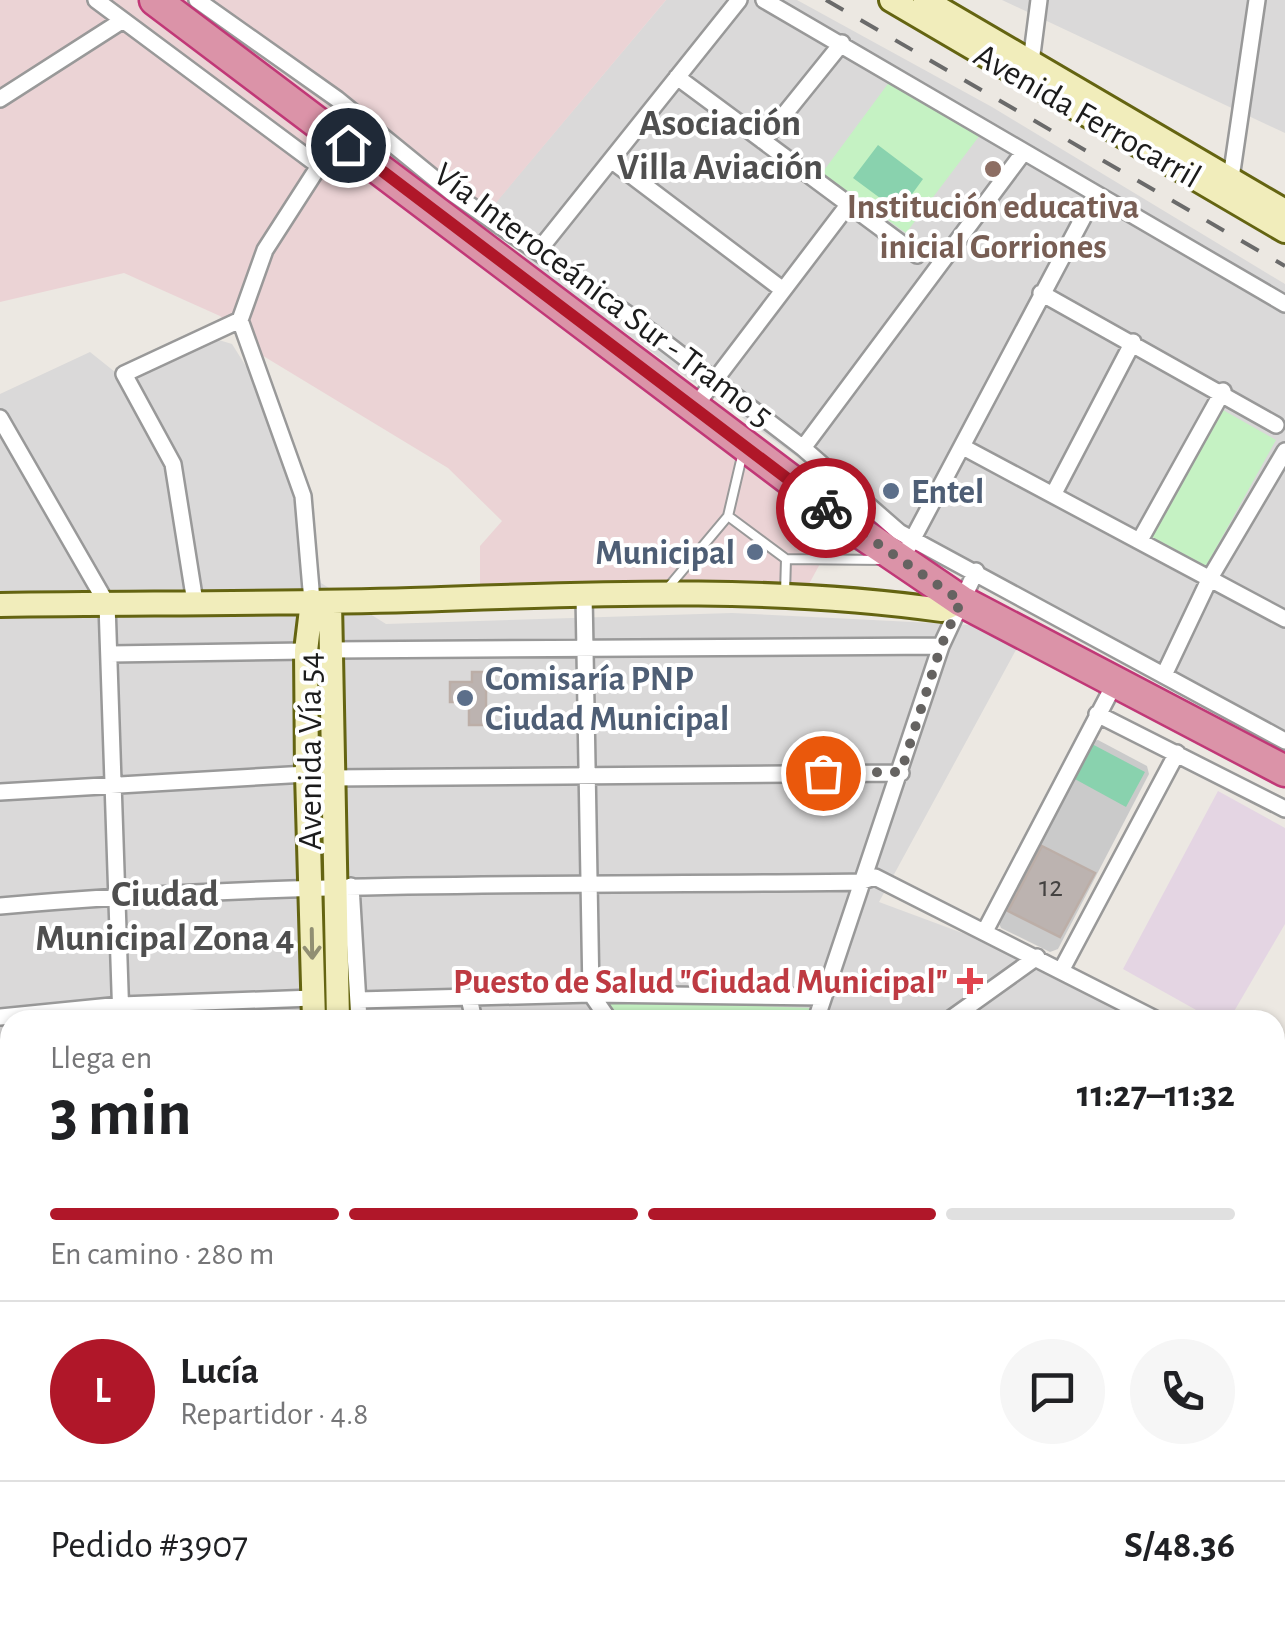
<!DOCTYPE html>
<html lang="es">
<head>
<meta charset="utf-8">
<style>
	body { margin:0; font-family:"Alegreya Sans",sans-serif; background:#f6f6f6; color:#202124; height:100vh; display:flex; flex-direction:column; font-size:38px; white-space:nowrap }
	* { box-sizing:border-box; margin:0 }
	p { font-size:32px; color:#757577 }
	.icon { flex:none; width:55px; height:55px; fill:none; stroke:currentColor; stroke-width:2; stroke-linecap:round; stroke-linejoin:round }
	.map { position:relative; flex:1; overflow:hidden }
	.sheet { position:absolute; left:0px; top:1010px; width:1285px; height:622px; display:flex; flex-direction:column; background:#fff; border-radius:30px 30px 0 0; box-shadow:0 2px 8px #0004 }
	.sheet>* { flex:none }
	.pin { position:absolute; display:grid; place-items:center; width:85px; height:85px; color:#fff; margin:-42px; border:5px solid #fff; border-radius:50%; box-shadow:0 2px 10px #0007 }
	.courier { position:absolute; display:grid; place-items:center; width:100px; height:100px; margin:-50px; border:8px solid #b01729; border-radius:50%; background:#fff; color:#222; box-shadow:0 2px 12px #0007 }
	.overview em { font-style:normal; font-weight:700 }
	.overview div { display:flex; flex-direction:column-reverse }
	.overview { display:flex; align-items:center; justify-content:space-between; height:170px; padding:0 50px }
	h1 { font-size:65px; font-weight:700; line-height:75px }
	.bar { display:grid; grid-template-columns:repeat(4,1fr); gap:15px 10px; align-content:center; height:120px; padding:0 50px }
	.bar i { height:12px; border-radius:8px; background:#e0e0e0 }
	.bar .selected { background:#b01729 }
	.bar p { grid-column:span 4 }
	.line { display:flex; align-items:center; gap:25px; padding:0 50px; border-top:2px solid #e0e0e0 }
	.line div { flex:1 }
	.round { display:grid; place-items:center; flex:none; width:105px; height:105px; border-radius:52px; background:#f6f6f6 }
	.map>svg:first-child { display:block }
	.residential { fill:#dad9d9 }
	.commercial { fill:#ebd3d5 }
	.industrial { fill:#e4d5e3 }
	.education { fill:#faf7dd }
	.religious { fill:#cacaca }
	.park { fill:#c5f2c3 }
	.pitch { fill:#89d2ae }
	.building { fill:#bcb3b0; stroke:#bcaea7; stroke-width:2.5 }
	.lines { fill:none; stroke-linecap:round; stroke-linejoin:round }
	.lane-casing { stroke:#999; stroke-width:12 }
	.street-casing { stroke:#999; stroke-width:20 }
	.secondary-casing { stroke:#646411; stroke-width:28 }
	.highway-casing { stroke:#c13877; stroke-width:35 }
	.lane { stroke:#fff; stroke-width:8 }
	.street { stroke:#fff; stroke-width:15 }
	.secondary { stroke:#f1edbb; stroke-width:22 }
	.highway { stroke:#db93a8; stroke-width:30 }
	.rail { stroke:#6a6a6a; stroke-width:4; stroke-dasharray:20 20; stroke-linecap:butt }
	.oneway { stroke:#918f73 }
	.done { stroke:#656361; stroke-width:10; stroke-dasharray:0 18 }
	.route { stroke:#b01729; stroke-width:12 }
	.education-dot { fill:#8d6e63; stroke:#fff; stroke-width:4 }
	.service-dot { fill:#5c6f8a; stroke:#fff; stroke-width:4 }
	.health-dot { fill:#e0444e; stroke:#fff; stroke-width:4 }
	.labels { text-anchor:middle; stroke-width:8; stroke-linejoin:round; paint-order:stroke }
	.number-label { font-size:30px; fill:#444241 }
	.street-label { font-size:35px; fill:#1c1c1c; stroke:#fff }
	.education-label { font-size:35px; font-weight:bold; fill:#785e54; stroke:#fff }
	.service-label { font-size:35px; font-weight:bold; fill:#4e5e75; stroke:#fff; text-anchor:start }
	.health-label { font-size:35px; font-weight:bold; fill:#be3a42; stroke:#fff; text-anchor:end }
	.neighbourhood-label { font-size:38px; font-weight:bold; fill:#4f4f4f; stroke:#fff }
</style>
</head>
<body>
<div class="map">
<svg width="1285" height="1631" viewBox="0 0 1285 1631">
	<rect width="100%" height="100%" fill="#ece8e2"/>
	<path class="residential" d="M666,0H797L992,107L1285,284V748L950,568L529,263L491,208Z
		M1002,0H1285V133Z
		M212,338L232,344L291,438L321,583L386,624L732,613L973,625L1017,648L879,902L984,941L1142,1020H10V1356L0,1314V394L90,352L115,372Z
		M1275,1092L1285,1098V1631H136L131,1623L1275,1622Z
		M0,1504L10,1525V1622L57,1623L61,1631H0Z"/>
	<path class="commercial" d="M0,0H666L463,242L835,536L809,584L480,587V546L502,521L448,468L255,351L220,316L124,273L0,302Z"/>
	<path class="industrial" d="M1218,791L1285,828V924L1229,1020H1214L1123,969Z"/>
	<path class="education" d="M946,1623L1106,1622L1112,1631H935Z"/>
	<path class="religious" d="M1098,740L1147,766L1149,774L1058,949L1050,952L1001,928L997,918L1089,742Z"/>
	<path class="park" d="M890,81L980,135L906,233L822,173Z
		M1223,410L1276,440L1206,566L1152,537Z
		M612,1001L813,1008L809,1020H617L608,1008Z"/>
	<path class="pitch" d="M878,145L923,179L899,212L853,178Z
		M1092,744L1145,772L1126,807L1073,778Z"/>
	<path class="building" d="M472,672H486V725H469V702H450V682H472Z
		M1042,846L1095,873L1060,937L1008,911Z"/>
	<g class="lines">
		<defs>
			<path id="lane" d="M743,452L728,516L786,559L884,560
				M666,590L728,516
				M785,593L786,559"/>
			<path id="street" d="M96,0L319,166L265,250L240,320L303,496L312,601
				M197,0L337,99L451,192L629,315L803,448L899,532L1285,741
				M764,0L1285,304
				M1031,62L1039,0
				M677,77L917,255
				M0,99L120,22
				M763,141L842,43
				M611,160L783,290
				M1231,178L1257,0
				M539,250L739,0
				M1041,293L1276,425
				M693,409L848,205
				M0,418L107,604L121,1020
				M963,447L1285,619
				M803,448L1023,153
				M1053,495L1133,342
				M1140,540L1223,391
				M909,546L1094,197
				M584,594L591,994L609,1020
				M195,602L173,464L124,374L240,320
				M331,650L941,646
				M110,654L306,651
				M1164,675L1210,578L1285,451
				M1097,714L1285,809
				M330,778L901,773
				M0,792L307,774
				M351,886L359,1020
				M0,906C286,880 573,886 860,882L875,877L1157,1020
				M985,931L1116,681
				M1062,969L1177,753
				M469,998L474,1020
				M358,1000L591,994L823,997
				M0,1017L121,1005L313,998
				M816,1020L941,646L976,571
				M949,1020L1037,957
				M1275,1080L1285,1086
				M0,1127L10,1126
				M1275,1227L1285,1220
				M0,1277L10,1294
				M1275,1364L1285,1357
				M1275,1459L1285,1474
				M1275,1497L1285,1489
				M0,1574H10
				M0,1611L12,1631
				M352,1622L357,1631
				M821,1622L831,1631
				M1120,1622L1126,1631
				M201,1631L214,1622
				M405,1631L418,1622
				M440,1631L453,1622
				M645,1631L658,1622
				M889,1631L902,1622
				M1276,1631L1285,1625"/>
			<path id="secondary" d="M891,0L1285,231
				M925,0L1285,211
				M312,601L306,651L307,774L314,1020
				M330,602L338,1020
				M0,605C137,603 274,604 411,600C589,594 765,585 942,610L961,601
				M0,1315L10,1307
				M0,1346L10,1337
				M668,1622L673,1631
				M691,1622L697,1631"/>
			<path id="highway" d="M155,0L858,531L961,601L1285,771"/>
		</defs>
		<use href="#lane" class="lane-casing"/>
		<use href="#street" class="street-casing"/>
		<use href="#secondary" class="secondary-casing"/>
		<use href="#highway" class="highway-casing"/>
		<use href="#lane" class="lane"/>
		<use href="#street" class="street"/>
		<use href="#secondary" class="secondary"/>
		<use href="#highway" class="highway"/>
		<path class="rail" d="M826,0L1285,266"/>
	</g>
	<defs><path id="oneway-shaft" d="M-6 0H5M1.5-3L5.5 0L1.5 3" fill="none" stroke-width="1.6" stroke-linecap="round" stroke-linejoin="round" transform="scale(2.5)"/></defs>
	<use class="oneway" href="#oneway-shaft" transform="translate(312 944) rotate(89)"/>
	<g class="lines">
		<path class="done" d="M823,773L901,772L941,646L961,601L826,508"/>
		<path class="route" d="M348,145L826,508"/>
	</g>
	<circle class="education-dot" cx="993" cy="169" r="10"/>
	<g class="service-dot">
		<circle cx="891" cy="491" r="10"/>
		<circle cx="755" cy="552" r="10"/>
		<circle cx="465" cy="698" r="10"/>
	</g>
	<path class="health-dot" d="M965 966h10v10h10v10h-10v10h-10v-10h-10v-10h10z"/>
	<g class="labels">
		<g class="number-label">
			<text x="1051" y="896">12</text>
		</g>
		<g class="street-label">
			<text transform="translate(1088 115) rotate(30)" y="12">Avenida Ferrocarril</text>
			<text transform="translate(604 294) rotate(37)" y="12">Vía Interoceánica Sur - Tramo 5</text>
			<text transform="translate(309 751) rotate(-90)" y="12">Avenida Vía 54</text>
		</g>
		<g class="education-label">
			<text x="993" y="218">Institución educativa<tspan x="993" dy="40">inicial Gorriones</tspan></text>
		</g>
		<g class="service-label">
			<text x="911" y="503">Entel</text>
			<text x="735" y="564" text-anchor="end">Municipal</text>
			<text x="485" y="690">Comisaría PNP<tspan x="485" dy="40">Ciudad Municipal</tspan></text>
		</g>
		<g class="health-label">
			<text x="948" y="993">Puesto de Salud "Ciudad Municipal"</text>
		</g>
		<g class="neighbourhood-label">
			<text x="720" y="135">Asociación<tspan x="720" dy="44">Villa Aviación</tspan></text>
			<text x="165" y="906">Ciudad<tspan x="165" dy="44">Municipal Zona 4</tspan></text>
		</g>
	</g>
</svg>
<div class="pin" style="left:823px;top:773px;background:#ea580c"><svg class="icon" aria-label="bag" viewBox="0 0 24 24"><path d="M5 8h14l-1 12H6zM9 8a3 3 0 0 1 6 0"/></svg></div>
<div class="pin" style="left:348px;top:145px;background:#1f2937"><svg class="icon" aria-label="home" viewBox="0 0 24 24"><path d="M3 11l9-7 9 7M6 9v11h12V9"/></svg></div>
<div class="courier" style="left:826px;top:508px"><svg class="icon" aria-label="bike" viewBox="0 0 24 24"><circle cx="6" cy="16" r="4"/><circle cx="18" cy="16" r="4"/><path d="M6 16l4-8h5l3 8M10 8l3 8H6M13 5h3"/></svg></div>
<section class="sheet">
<div class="overview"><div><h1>3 min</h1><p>Llega en</p></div><em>11:27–11:32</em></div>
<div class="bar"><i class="selected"></i><i class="selected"></i><i class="selected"></i><i></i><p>En camino · 280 m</p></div>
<div class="line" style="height:180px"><b class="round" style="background:#b01729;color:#fff">L</b><div><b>Lucía</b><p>Repartidor · 4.8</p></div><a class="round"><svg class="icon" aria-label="chat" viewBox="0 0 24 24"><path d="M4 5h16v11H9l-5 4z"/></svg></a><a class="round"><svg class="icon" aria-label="phone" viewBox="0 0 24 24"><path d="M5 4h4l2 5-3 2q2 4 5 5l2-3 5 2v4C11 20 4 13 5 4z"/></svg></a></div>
<div class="line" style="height:130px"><div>Pedido #3907</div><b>S/48.36</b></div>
</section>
</div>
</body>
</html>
